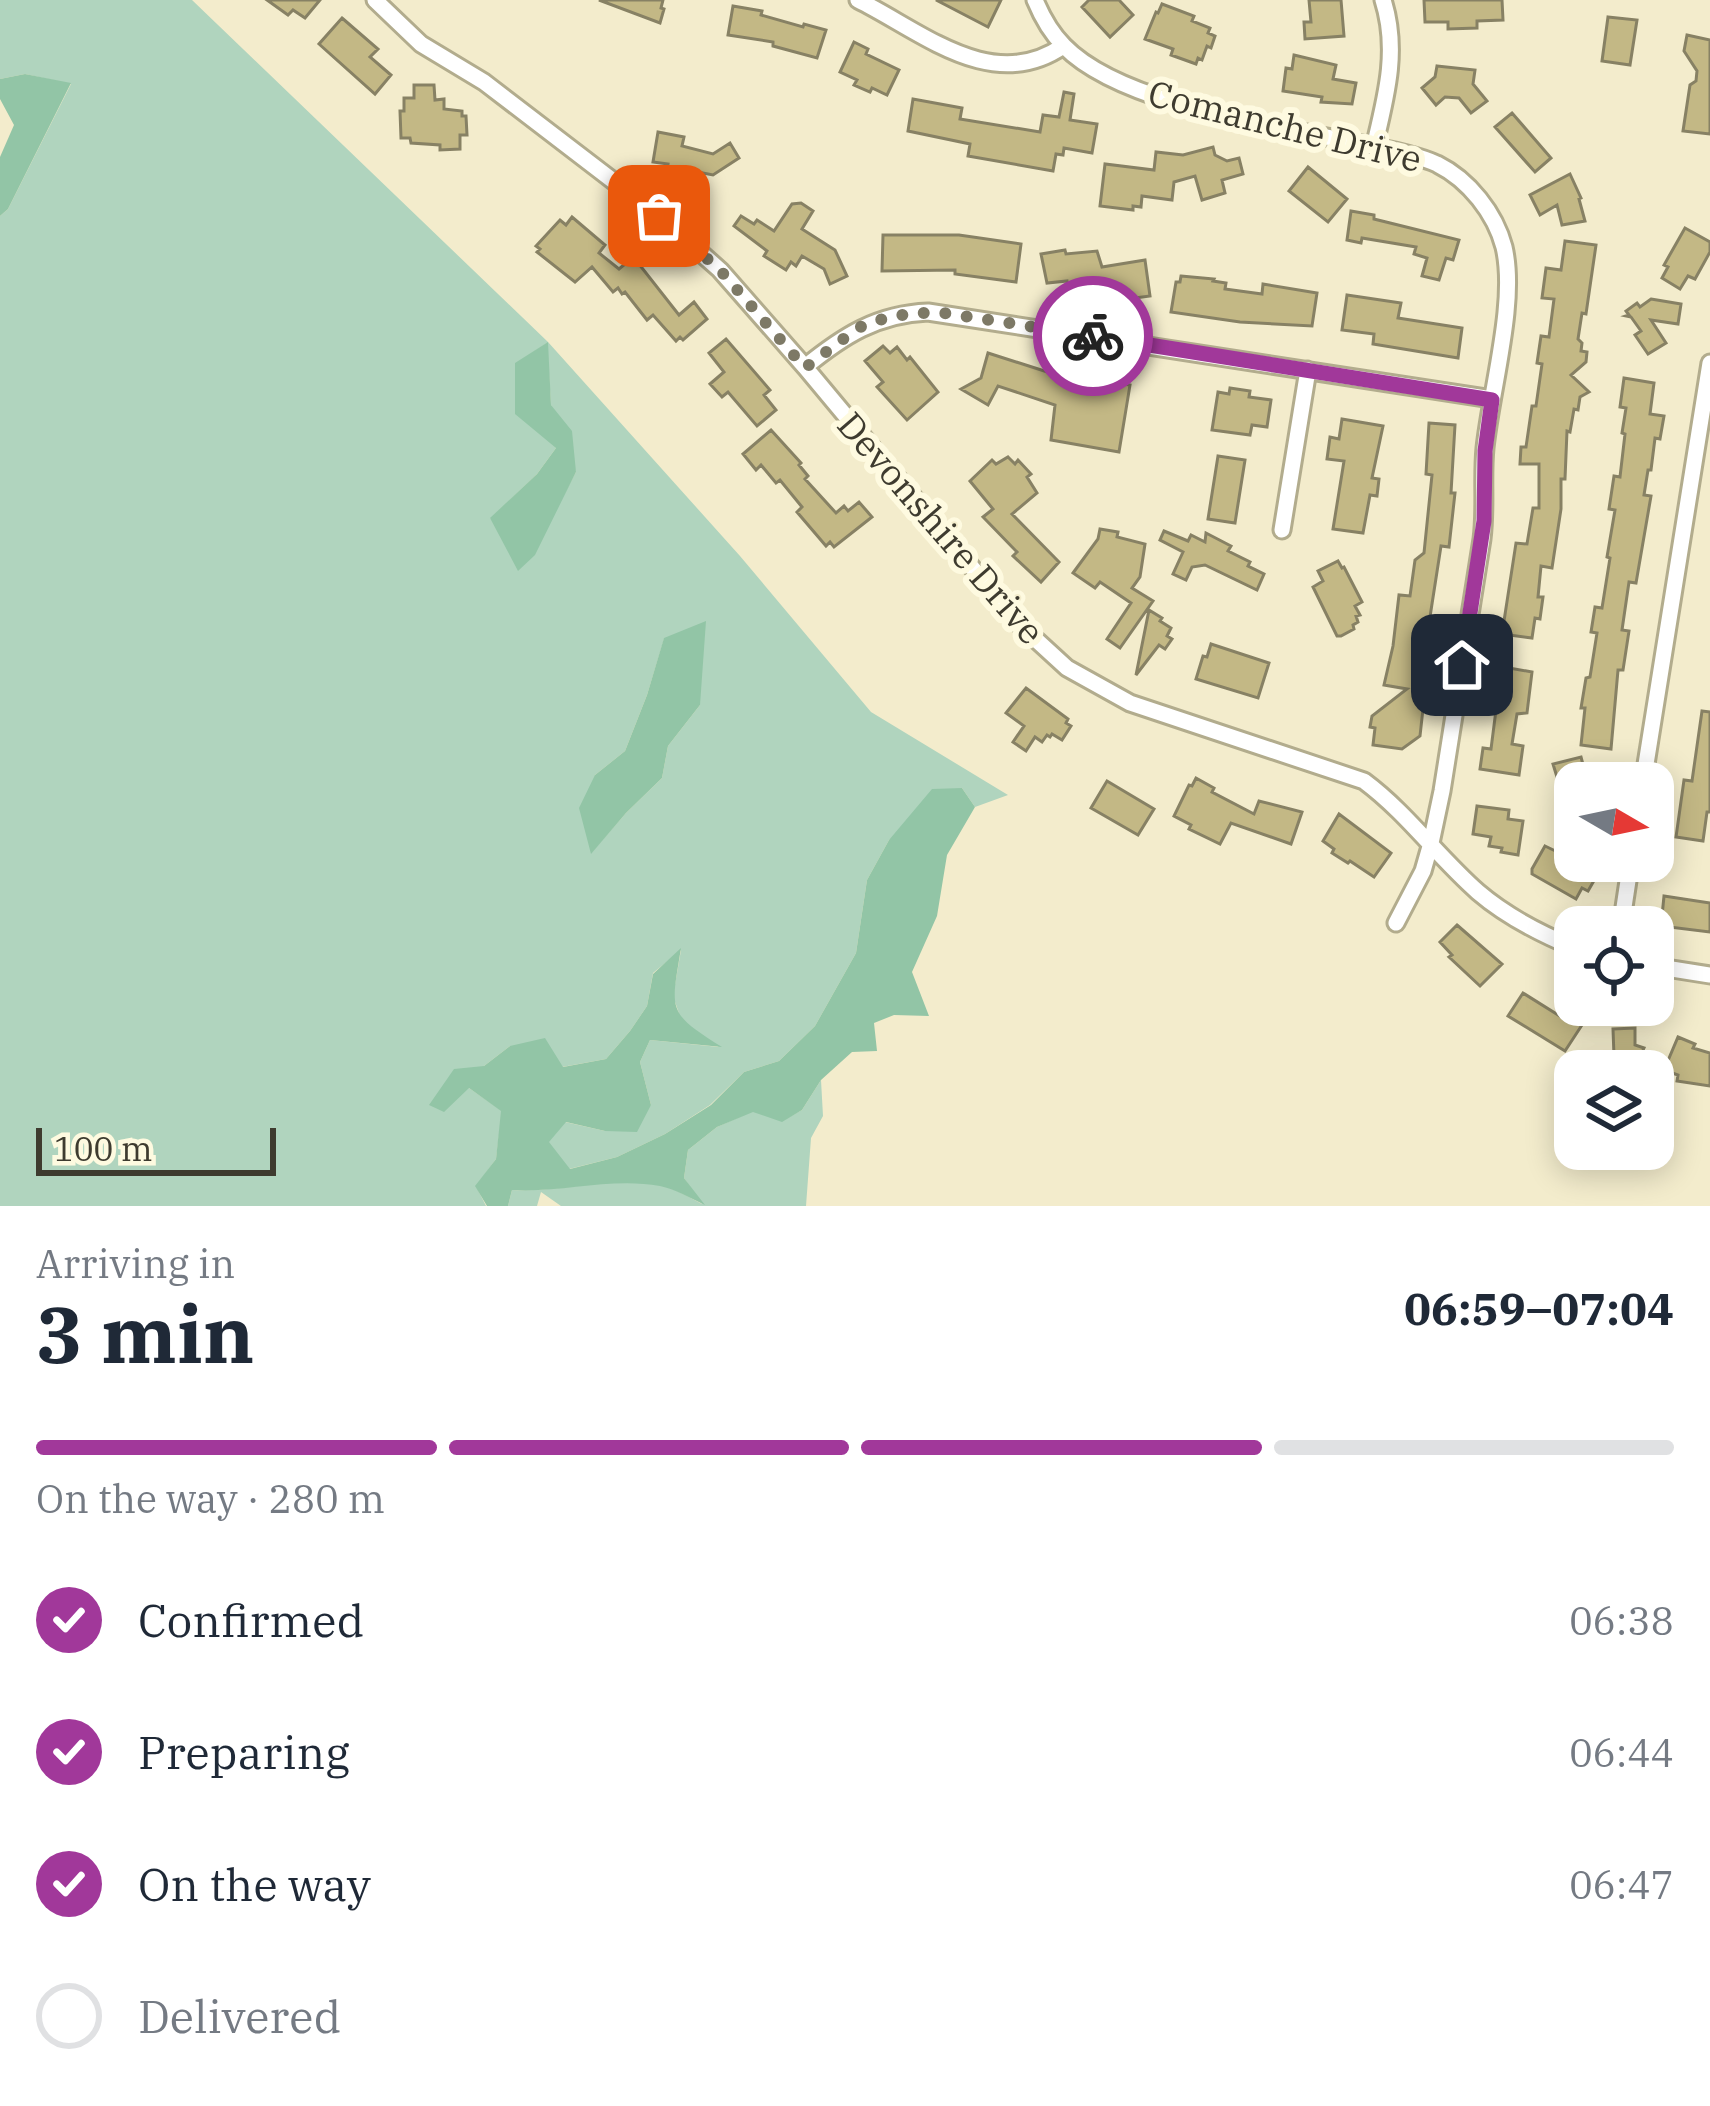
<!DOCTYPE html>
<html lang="en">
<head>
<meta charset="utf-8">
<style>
	body { margin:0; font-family:"IBM Plex Serif",serif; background:#f2f2f3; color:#1f2937; height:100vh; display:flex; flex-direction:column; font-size:45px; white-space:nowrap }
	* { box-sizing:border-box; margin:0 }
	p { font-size:39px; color:#747a83 }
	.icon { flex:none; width:66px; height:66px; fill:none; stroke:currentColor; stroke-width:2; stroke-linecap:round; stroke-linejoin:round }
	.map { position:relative; height:1206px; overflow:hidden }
	.drawer { display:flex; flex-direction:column; background:#fff; flex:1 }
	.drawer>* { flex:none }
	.needle { width:78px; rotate:99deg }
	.buttons { position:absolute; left:1554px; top:762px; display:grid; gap:24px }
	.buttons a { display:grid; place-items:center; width:120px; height:120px; border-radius:24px; background:#fff; box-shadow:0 6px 30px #0003; font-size:60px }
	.scale { position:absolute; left:36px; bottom:30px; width:240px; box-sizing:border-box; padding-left:12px; border:6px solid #3e3b2f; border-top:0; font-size:33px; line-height:42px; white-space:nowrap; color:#3e3b2f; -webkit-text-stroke:9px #fefae0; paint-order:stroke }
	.pin { position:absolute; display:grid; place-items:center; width:102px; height:102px; color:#fff; margin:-51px; border-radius:24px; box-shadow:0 6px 18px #0006 }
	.courier { position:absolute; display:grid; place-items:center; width:120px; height:120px; margin:-60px; border:9px solid #a1389a; border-radius:50%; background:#fff; color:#222; box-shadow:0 3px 15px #0007 }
	.head em { font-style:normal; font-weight:700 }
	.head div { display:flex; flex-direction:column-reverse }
	.head { display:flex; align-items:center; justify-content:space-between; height:204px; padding:0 36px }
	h1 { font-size:78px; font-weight:700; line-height:90px }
	.bar { display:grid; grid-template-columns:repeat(4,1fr); gap:18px 12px; align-content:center; height:144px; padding:0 36px }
	.bar i { height:15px; border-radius:9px; background:#e0e1e3 }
	.bar .selected { background:#a1389a }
	.bar p { grid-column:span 4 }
	ol { padding:0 36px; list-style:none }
	li { display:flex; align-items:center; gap:36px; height:132px }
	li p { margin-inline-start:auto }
	li .icon { padding:12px; border-radius:50%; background:#a1389a; color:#fff; stroke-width:4 }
	li:last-child { color:#747a83 }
	li i { width:66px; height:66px; border:6px solid #e0e1e3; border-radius:50% }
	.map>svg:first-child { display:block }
	.green { fill:#b0d4be; fill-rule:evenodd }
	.forest { fill:#92c5a6 }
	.building { fill:#c3b885; stroke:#878164; stroke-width:3 }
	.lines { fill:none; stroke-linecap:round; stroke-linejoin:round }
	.minor-casing { stroke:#b2ac8d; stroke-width:21 }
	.minor { stroke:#fff; stroke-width:15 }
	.done { stroke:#7d7966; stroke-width:12; stroke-dasharray:0 21.6 }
	.route { stroke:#a1389a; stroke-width:15 }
	.labels { text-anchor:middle; stroke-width:12; stroke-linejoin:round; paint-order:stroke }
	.street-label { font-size:36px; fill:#3e3b2f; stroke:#fefae0 }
</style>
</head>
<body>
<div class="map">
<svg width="1710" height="1206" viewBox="0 0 1710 1206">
	<rect width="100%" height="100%" fill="#f3eccc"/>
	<path class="green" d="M0,0H192L548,342L740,556L871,712L1008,795L975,807L962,788L889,840L867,880L856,953L815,1026L779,1061L744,1072L710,1105L665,1134L617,1157L569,1169L548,1142L565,1122L605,1131L651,1105L640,1062L650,1040L719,1047L682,1022L673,996L681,950L653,973L647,1006L630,1031L606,1059L562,1067L510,1046L484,1066L469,1088L502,1111L496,1159L476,1186L486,1206H0V216L8,209L71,84L25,74L0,79ZM547,343L551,405L576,472L556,510L490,519L537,474L556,448L515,364ZM664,639L700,705L668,746L662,778L626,813L591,853L595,775L625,751L647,695Z
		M821,1080L823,1116L811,1138L806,1206H561L541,1192L537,1206H508L512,1190C560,1193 623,1173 667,1187C679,1191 691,1198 702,1204L684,1178L688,1150L717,1127L753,1111L782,1121L802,1110Z"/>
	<path class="forest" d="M25,74L71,83L8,209L0,216V157L14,125L0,99V79Z
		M548,342L551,405L572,431L576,472L535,555L518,571L490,518L537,474L556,448L515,414V363Z
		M706,621L700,705L668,746L662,778L626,813L591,854L579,808L595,775L625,751L647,695L664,638Z
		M962,788L975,807L947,855L937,916L912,972L929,1016L894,1015L874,1023L877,1051L852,1052L821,1080L802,1110L782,1122L753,1112L717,1127L688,1150L684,1178L705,1205C690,1198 675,1189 660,1186C611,1177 562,1193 512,1190L508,1206H487L475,1186L496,1159L501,1111L469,1088L444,1112L429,1105L454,1069L484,1066L510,1046L545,1038L563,1067L606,1059L630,1031L647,1006L653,974L681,948C671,1011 666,1012 722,1047L650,1040L640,1062L651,1105L637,1132L605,1131L566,1122L549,1142L570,1169L617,1157L665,1134L711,1105L744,1072L779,1061L815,1026L856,953L867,880L889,840L932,789Z"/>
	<path class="building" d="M267,0H320L305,18L293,10L288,15Z
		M599,0H663L661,8L664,9L660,23Z
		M936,0H1001L988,27Z
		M1089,0H1119L1133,15L1110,37L1082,7Z
		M1309,0H1341L1344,36L1305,39L1304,22H1311Z
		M1424,0H1502L1503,20L1477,21V28L1448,29V22H1425Z
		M1162,4L1194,16L1192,21L1210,28L1208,33L1215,36L1211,48L1207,46L1202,60L1198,58L1196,64L1171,55L1173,49L1145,39L1156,12L1158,13Z
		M733,6L762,11L761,15L803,27L804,24L826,30L817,58L773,46V42L728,35Z
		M1608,17L1637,20L1630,65L1602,61Z
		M342,18L378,49L370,57L391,75L375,94L319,44Z
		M1687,35L1710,40V134L1683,131L1690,85L1696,81L1697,71L1684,51Z
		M854,42L868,49L866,54L899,70L887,95L872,88L870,92L854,85L857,80L840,72Z
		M1294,55L1336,65L1333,79L1356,83L1352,104L1321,102L1322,97L1283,91L1286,68L1292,69Z
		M1437,66L1475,70L1473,84L1487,101L1471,113L1459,98L1445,97L1436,105L1422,88L1435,77Z
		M414,85H434L435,100L444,99V109L462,111V116H466L467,135H460V149L440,150V145L411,143L410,138H401L400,111H404V98H414Z
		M1064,92L1074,94L1070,120L1097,124L1092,153L1064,148L1063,155L1056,154L1053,171L968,156L970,144L908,131L913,99L962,108L960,119L1040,132L1043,115L1059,117Z
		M1512,113L1551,158L1535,172L1495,127Z
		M658,132L684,137L682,146L713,154L730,143L739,158L713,175L703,173L702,178L667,170L668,164L653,162Z
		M1213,147L1215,155L1227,161L1239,158L1243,174L1222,180L1225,193L1202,200L1195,176L1174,182L1172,200L1142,196L1141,207L1133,206V210L1100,206L1105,164L1154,170L1156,152L1183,155Z
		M1308,167L1347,199L1328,222L1289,191Z
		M1570,174L1581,198L1579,199L1585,221L1562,225L1557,205L1540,215L1530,195Z
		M801,203L813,211L802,229L835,250L847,276L830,284L824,269L802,256L796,266L791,262L786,270L764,256L767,251L734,226L741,216L754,224L757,220L774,231L792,204Z
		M1351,211L1374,215V219L1459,240L1453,260L1446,258L1439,280L1422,276L1427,258L1414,254L1416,247L1362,238L1361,243L1347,240Z
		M572,217L605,245L599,253L619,269L631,259H635L679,315L694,302L707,319L683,340L680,337L676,341L653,315L647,320L625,292L622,294L618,288L613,292L592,267L575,282L537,252L540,249L536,246L560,220L566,225Z
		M1685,228L1710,242V252L1695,279L1688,276L1680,289L1662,278L1668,267L1664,265Z
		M883,235H959L1021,244L1016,282L955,274V270L882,271Z
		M1565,241L1596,245L1586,314L1582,313L1578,339L1582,343L1581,351L1587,352L1586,362L1571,375L1589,392L1580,397L1578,410L1574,409L1570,432L1567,431L1565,479H1561V509L1552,568L1541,566L1538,597H1543L1540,619L1535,618L1532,638L1502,634L1516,543L1527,544L1533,508H1539V464H1520L1521,447H1526L1532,406H1536L1542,364L1537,363L1541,336L1549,337L1554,299L1542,298L1546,268L1561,270Z
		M1065,250L1066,254L1097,251L1102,267L1145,260L1150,296L1112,301L1111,291L1080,296L1078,287L1068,289L1067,281L1047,283L1041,254Z
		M1181,276L1214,279L1213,281L1226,283L1225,289L1262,294L1263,284L1317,293L1312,326L1240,322L1171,312L1176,282H1180Z
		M1347,295L1401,303L1398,318L1462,328L1458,358L1373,344L1374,334L1342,330Z
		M1651,299L1681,304L1678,324L1651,320L1666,343L1648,354L1635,335L1641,331L1631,317L1626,316L1629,315L1626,311L1637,303L1640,307Z
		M726,339L770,390L764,395L776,410L757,426L728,392L722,397L710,384L724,372L709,353Z
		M883,346L890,353L897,347L907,360L910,357L938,392L907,420L877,387L883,382L865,361Z
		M988,353L1060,376L1061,373L1130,385L1119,452L1051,440L1055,405L998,386L988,405L961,389L981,378Z
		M1624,378L1654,383L1650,414L1664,416L1660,439L1655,438L1651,470H1648L1644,495L1651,496L1636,583L1629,582L1622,630L1629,631L1623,670H1618L1611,749L1581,745L1585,708H1581L1586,678L1590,677L1597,633L1591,632L1595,607L1602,608L1610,558L1607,557L1615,510L1609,509L1614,476L1620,477L1625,434L1622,433L1626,408L1620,407Z
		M1230,388L1250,391L1249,397L1271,400L1267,427L1252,425L1250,435L1212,430L1218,392L1229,394Z
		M1342,419L1383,426L1372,478L1379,479L1377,496L1370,495L1363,533L1333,529L1344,461L1327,459L1330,437L1339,439Z
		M1429,423L1455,425L1451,493H1455L1449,547L1441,546L1425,649L1429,655L1420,736L1402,749L1373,745L1375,728L1370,727L1372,716L1407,689L1384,685L1393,646L1399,595L1410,596L1415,560L1424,553L1432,475L1426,474Z
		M771,430L801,463L799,465L808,476L805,479L836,513L844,506L848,511L859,502L872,517L834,547L830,542L826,546L797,512L802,507L780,480L776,483L761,465L756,470L743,454Z
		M1218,456L1245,460L1235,523L1208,519Z
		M1008,457L1015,464L1018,460L1031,474L1027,477L1037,493L1012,514L1059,562L1041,582L1013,556L1017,552L983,517L993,509L970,481L992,460L996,464Z
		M1100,529L1118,532L1117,537L1145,544L1140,577L1132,588L1153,601L1120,648L1107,639L1131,603L1100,582L1095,588L1073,573L1098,539Z
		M1164,531L1188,541L1191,535L1205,542L1206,533L1231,546L1228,551L1250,562L1248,566L1264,574L1257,590L1205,565L1192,567L1186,580L1173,574L1183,552L1160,540Z
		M1338,561L1342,568L1344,567L1362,602L1355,606L1360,615L1356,616L1358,622L1353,625L1354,629L1341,636H1337L1313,587L1323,581L1318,571Z
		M1149,610L1162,618L1160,621L1171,628L1167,636L1172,639L1165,649L1159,645L1136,675Z
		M1211,644L1269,663L1258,698L1196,679L1203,656L1207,657Z
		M1498,666L1532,672L1527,713L1517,714L1512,744L1523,746L1519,775L1480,769L1483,748L1491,749L1496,710L1487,709L1490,690H1495Z
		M1026,688L1068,719L1066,723L1071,726L1062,740L1052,734L1050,737L1047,735L1042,742L1035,737L1026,751L1013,742L1024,726L1006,713Z
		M1702,711L1710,712V812H1707L1703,841L1676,837L1684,780L1692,781Z
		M1581,757L1588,783H1575V826H1572L1553,764Z
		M1196,778L1214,788L1212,792L1254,814L1259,801L1302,812L1291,844L1231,823L1220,844L1189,829L1191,825L1174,816L1189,785L1192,786Z
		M1107,781L1154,809L1138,835L1091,808Z
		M1477,806L1509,810L1508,819L1523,821L1518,855L1501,852L1502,848L1489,846L1491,837L1473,834Z
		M1339,814L1391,853L1374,877L1350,861L1348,863L1332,853L1334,849L1323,841Z
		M1545,846L1599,872L1588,891L1582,888L1576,899L1532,874V869Z
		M1664,896L1710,903V932L1661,926Z
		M1457,925L1502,964L1480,986L1449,957L1452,955L1440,942Z
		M1523,993L1563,1018L1565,1014L1582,1025L1565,1051L1508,1016Z
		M1635,1028V1045L1644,1048L1641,1055L1656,1061L1652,1071H1590L1588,1057L1614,1056L1613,1029Z
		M1678,1037L1695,1044L1693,1048L1710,1053V1086L1677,1081L1678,1075L1664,1070Z"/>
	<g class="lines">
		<defs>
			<path id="minor" d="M375,0L421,44L484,82L659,216L720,270L805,367L1019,624L1067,668L1130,703L1364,781C1407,813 1438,857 1478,892C1506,916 1541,934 1575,948
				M858,0C921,31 992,95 1063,46
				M1035,0C1042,17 1051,33 1064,46C1121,105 1277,126 1357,143C1383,149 1412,153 1437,164C1469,180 1495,213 1504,247C1517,302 1491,389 1485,448C1482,478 1486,508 1482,539L1442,791L1431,843L1423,871L1396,923
				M1374,147C1386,97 1399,50 1383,0
				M805,367C843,336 877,314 928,312L1492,399
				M1282,530L1308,370
				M1643,783L1710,363
				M1621,927L1631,861
				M1653,966L1710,975"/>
		</defs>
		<use href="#minor" class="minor-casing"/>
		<use href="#minor" class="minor"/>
	</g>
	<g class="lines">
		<path class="done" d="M659,216L720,270L805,368L858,328L875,321L911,313H944L1093,336"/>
		<path class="route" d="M1093,336L1492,400L1485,451L1484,521L1462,665"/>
	</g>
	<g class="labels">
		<g class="street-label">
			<text transform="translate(1285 126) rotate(14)" y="13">Comanche Drive</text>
			<text transform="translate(941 528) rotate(49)" y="13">Devonshire Drive</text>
		</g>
	</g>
</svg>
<div class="buttons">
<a><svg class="needle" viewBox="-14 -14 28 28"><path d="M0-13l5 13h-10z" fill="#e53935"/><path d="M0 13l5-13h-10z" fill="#747a83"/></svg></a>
<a><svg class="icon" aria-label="locate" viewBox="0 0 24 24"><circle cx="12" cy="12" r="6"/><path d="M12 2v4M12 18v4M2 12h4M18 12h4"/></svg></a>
<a><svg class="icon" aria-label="layers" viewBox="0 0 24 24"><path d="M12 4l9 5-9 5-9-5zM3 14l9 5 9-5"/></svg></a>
</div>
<div class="scale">100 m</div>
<div class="pin" style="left:659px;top:216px;background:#ea580c"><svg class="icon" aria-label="bag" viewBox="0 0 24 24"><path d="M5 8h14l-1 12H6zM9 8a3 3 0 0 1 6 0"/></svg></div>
<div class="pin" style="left:1462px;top:665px;background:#1f2937"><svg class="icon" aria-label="home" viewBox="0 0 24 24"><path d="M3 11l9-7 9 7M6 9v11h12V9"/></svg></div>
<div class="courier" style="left:1093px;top:336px"><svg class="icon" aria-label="bike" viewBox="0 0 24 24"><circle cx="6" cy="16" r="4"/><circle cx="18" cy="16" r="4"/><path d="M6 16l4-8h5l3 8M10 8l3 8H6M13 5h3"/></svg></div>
</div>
<section class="drawer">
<div class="head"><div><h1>3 min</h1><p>Arriving in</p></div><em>06:59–07:04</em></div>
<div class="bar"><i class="selected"></i><i class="selected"></i><i class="selected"></i><i></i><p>On the way · 280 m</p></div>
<ol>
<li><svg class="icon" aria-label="check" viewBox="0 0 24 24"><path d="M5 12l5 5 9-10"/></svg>Confirmed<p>06:38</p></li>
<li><svg class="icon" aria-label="check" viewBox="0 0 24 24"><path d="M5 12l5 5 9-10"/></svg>Preparing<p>06:44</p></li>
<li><svg class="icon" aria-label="check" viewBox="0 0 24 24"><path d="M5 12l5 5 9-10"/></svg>On the way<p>06:47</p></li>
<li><i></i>Delivered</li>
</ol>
</section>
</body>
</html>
